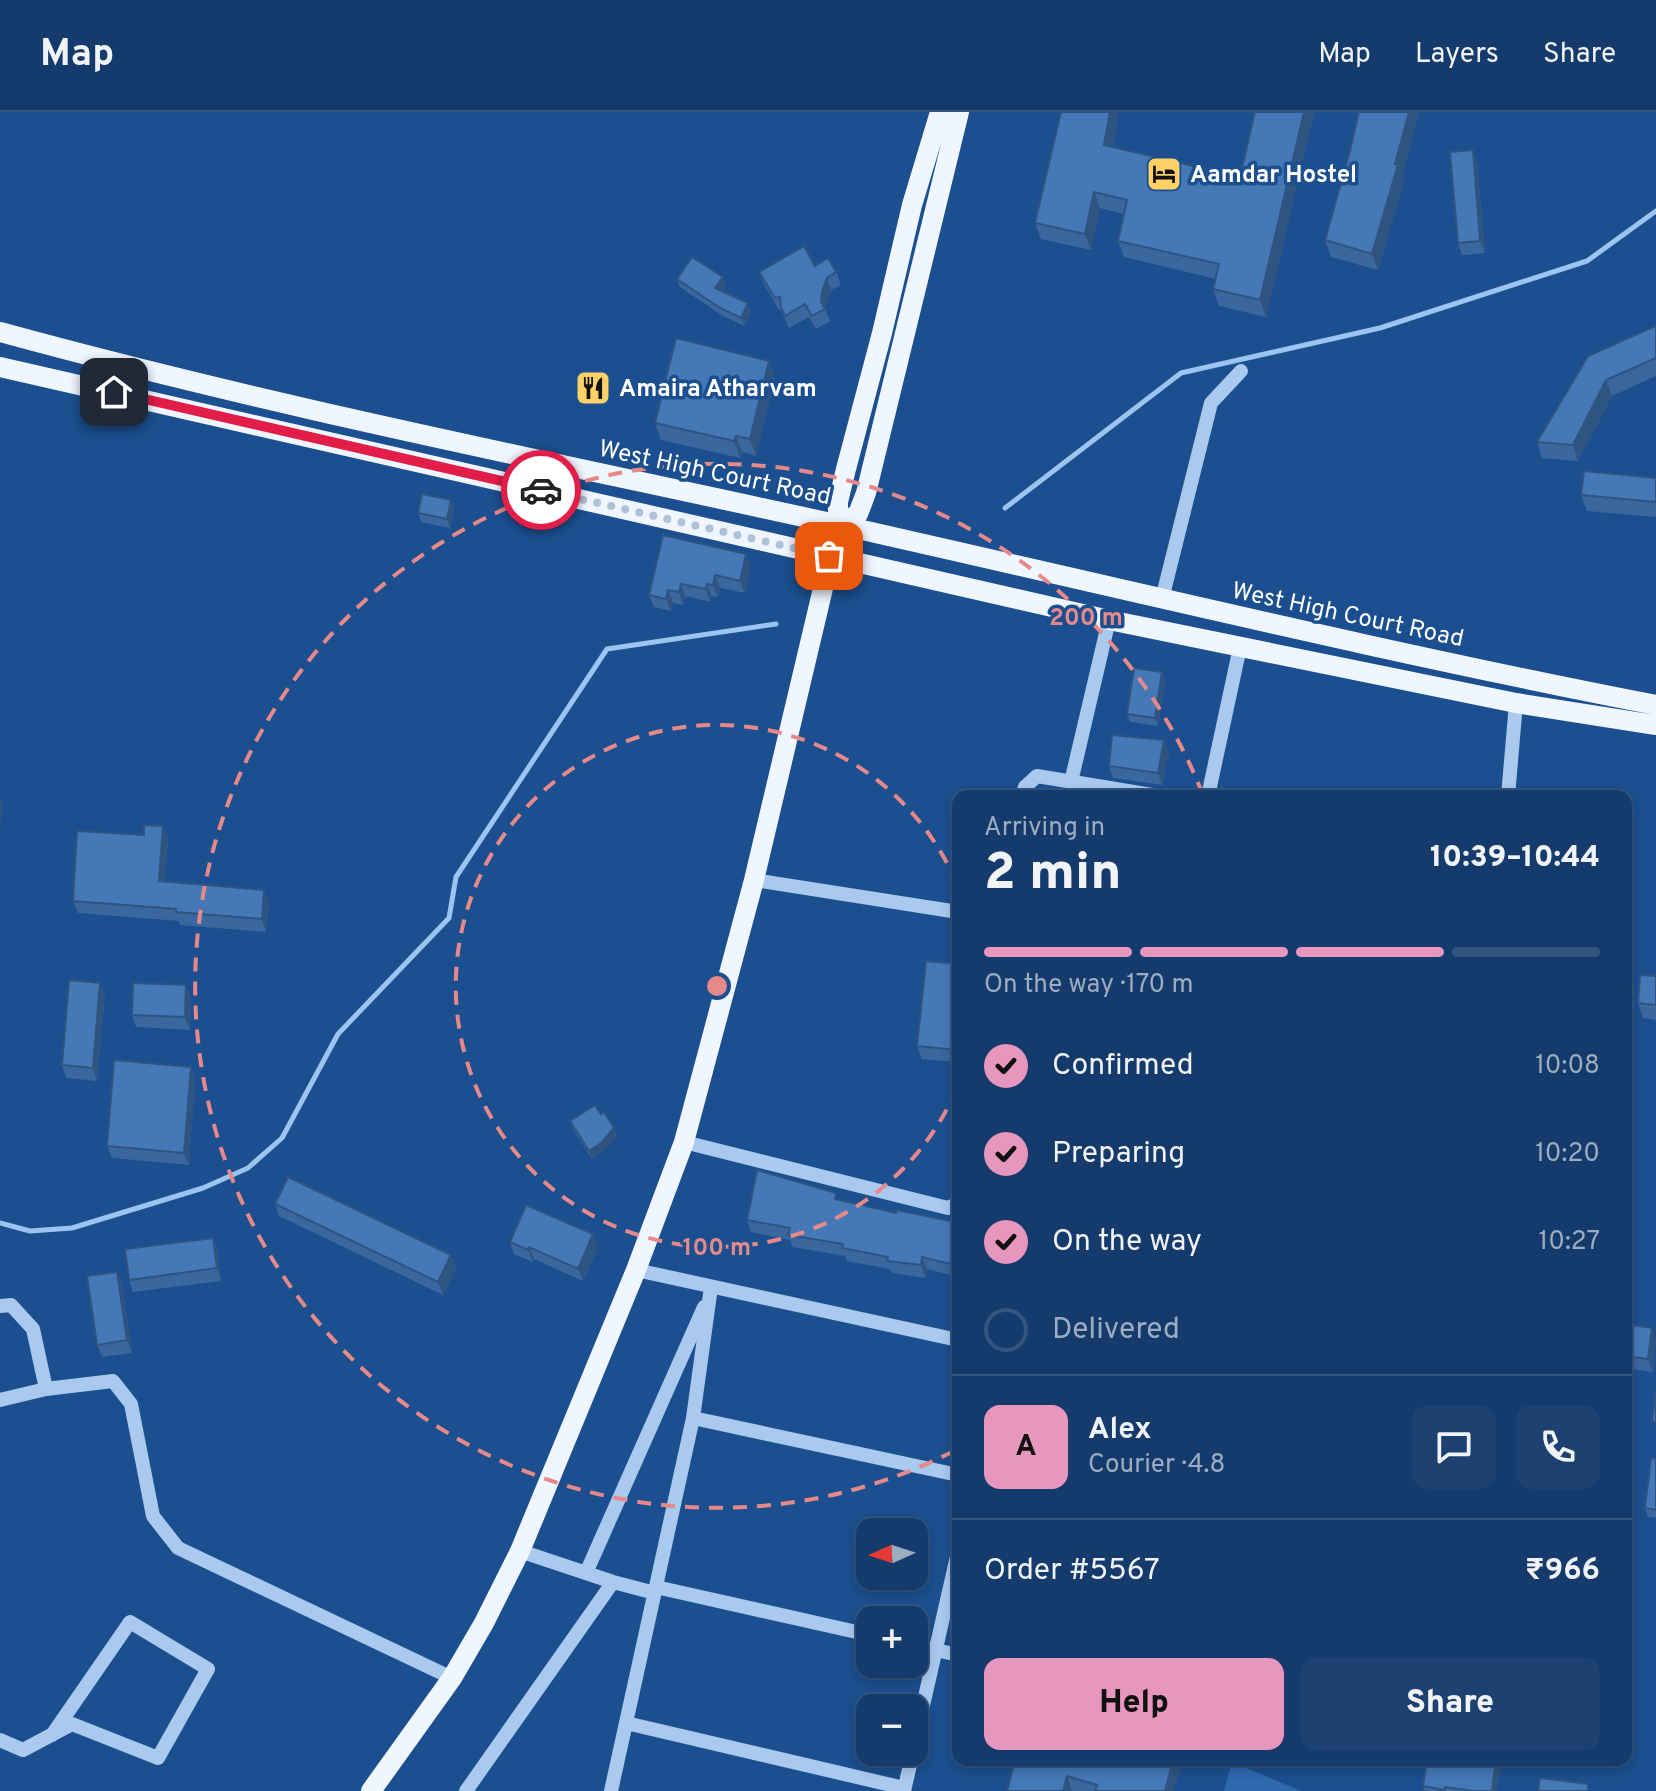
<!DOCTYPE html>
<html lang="en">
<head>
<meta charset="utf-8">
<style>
	body { margin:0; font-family:Overpass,sans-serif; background:#1d4271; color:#f1f3f6; height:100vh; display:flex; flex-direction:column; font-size:30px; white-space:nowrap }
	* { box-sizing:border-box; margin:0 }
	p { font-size:26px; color:#9dadc1 }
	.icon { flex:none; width:44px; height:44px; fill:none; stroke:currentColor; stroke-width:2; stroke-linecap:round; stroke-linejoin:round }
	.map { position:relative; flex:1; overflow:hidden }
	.details { position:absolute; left:952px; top:678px; width:680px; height:976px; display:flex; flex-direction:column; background:#143b6b; border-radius:16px; box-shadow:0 4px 12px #0003,0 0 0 2px #33557e }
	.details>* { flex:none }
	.needle { width:52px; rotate:267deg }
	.controls { position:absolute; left:856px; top:1406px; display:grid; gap:16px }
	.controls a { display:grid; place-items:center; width:72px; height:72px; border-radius:16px; background:#143b6b; box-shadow:0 4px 12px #0003,0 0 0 2px #33557e; font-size:40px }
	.pin { position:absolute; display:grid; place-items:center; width:68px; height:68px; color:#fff; margin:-34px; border-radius:16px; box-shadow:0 4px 12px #0006 }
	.courier { position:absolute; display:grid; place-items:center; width:80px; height:80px; margin:-40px; border:6px solid #e11d48; border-radius:50%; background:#fff; color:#222; box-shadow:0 2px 10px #0007 }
	.headline em { font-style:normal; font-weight:800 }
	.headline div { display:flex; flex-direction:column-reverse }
	.headline { display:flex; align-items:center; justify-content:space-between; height:136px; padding:0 32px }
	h1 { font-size:52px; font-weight:800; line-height:60px }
	.bar { display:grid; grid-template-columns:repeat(4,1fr); gap:12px 8px; align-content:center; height:96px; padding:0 32px }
	.bar i { height:10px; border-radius:6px; background:#33557e }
	.bar .active { background:#e797bd }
	.bar p { grid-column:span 4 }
	.line { display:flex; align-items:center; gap:20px; padding:0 32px; border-top:2px solid #33557e }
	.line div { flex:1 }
	.round { display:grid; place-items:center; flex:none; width:84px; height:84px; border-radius:16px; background:#1d4271 }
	ol { padding:0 32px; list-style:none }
	li { display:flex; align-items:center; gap:24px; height:88px }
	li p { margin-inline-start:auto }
	li .icon { padding:8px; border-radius:50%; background:#e797bd; color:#111; stroke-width:4 }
	li:last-child { color:#9dadc1 }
	li i { width:44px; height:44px; border:4px solid #33557e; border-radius:50% }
	.button { display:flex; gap:16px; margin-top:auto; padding:16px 32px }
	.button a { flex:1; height:92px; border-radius:16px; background:#e797bd; color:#111; font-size:32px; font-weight:800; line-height:92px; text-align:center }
	.button a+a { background:#1d4271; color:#f1f3f6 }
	header { display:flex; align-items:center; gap:48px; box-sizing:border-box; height:112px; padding:0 40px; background:#143b6b; border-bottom:2px solid #33557e }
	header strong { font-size:38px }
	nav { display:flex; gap:44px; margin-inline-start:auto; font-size:28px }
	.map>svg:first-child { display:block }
	.green { fill:#2e69ad }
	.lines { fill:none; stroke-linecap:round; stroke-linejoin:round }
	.stream { stroke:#9cc4f0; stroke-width:5 }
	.minor { stroke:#a9c9ee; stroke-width:14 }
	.major { stroke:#f0f6ff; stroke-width:20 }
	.wall { fill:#3a679d }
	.shaded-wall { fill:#305480 }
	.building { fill:#4478b7; stroke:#305480; stroke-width:2 }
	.done { stroke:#afc1d8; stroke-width:8; stroke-dasharray:0 14.4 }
	.route { stroke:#e11d48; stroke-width:10 }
	.ring { fill:none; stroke:#e88989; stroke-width:4; stroke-dasharray:14 10 }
	.labels { text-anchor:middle; stroke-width:7; stroke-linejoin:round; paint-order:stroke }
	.poi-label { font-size:24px; font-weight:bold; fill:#fff; stroke:#1b4f8f; text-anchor:start }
	.street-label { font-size:24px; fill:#fff; stroke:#1b4f8f }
	.centre { fill:#e88989; stroke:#1b4f8f; stroke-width:4 }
	.ring-label { font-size:24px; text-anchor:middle; font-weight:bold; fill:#e88989; stroke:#1b4f8f; stroke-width:7; stroke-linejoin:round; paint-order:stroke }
</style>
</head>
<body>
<header>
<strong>Map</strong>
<nav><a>Map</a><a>Layers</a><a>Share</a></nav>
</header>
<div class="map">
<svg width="1656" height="1679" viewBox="0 0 1656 1679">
	<rect width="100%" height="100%" fill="#1b4f8f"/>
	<path class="green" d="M1232,1650L1301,1679H1224Z"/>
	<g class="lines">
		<path class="stream" d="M1005,396L1181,261L1380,216L1587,149L1656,99
			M0,1111L30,1119L72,1116L203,1076L248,1056L282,1026L338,922L449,806L456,765L607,537L776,512"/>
		<path class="minor" d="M1162,487L1211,291L1241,259
			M1071,670L1109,508
			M1022,684L1025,675L1037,664L1158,684
			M1208,684L1240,535
			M1508,684L1516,591
			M754,768L958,800
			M684,1030L948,1096L958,1091
			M636,1158L958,1228
			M0,1194L11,1193L33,1217L46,1277L0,1288
			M46,1277L113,1269L131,1292L153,1404L178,1436L452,1566
			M693,1306L958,1363
			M520,1439L613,1470L655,1481
			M586,1461L704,1195
			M656,1475L870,1523
			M914,1533L958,1543
			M626,1611L904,1676
			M0,1628L23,1638L72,1612L158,1646L208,1557L130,1510L52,1623
			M914,1633L958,1440
			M466,1679L613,1470
			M611,1679L693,1306L711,1175
			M904,1679L913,1640"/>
		<path class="major" d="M0,220C277,296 559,351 840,413C1112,474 1382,540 1656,593
			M0,255L1109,508L1516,591L1656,613
			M838,413L858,402L866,381L959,0
			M371,1679L452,1566L484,1511L520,1439L636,1158L684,1030L754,768L838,413V390L846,357L882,221L912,93L940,0"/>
	</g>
	<path class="wall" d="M1061,0H1119L1113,35L1240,65L1255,0H1314L1266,205L1219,194L1213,177L1216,167L1124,145L1118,129L1124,102L1100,96L1091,138L1041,127L1035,111Z
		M1359,0H1419L1402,64L1404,69L1378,158L1331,145L1325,128L1350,39Z
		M1477,50L1485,141L1462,143L1458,131Z
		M815,154L836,160L841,173L831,178L826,192V199L830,209L816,217L809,205L789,216L781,198H779L764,172L759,160Z
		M677,167L726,174L722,179L751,200L744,214L723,204L680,175Z
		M1656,214V264L1612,284L1578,349L1542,346L1537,330Z
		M775,265L756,344L742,340L740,346L661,328L655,311Z
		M1656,366V405L1587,399L1581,383Z
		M451,388L454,396L450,416L421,410L418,401Z
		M746,442L751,455L745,481L720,476L718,485L711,484L710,490L685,484L683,493L673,491L671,499L654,495L649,483Z
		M1162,560L1165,568L1158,614L1130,610L1127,602Z
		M1164,628L1169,641L1162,673L1113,666L1109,654Z
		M163,714L168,726L165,769L269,790L266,820L180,813L179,809L78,801L73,789L144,723Z
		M958,852V950L922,947L917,934Z
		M1656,864V908L1643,906L1638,891Z
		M186,873L191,886L190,918L136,915L132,903Z
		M105,883L97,969L66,966L62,953Z
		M195,967L189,1053L112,1046L107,1034Z
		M601,1002L614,1016L617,1024L604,1039L592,1047L573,1017L570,1009Z
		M839,1088L896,1101L951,1109L958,1108V1165L927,1157L925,1166L892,1161L890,1157L847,1149L845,1144L793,1135L790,1128L751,1120L747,1108Z
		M275,1092L451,1143L456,1156L443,1183L279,1104Z
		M213,1126L217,1138L221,1169L133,1180L129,1168Z
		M510,1130L598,1135L583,1169L534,1147L533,1150L514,1142Z
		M122,1172L132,1241L102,1245L97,1233Z
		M1626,1212L1656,1227L1653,1260L1626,1256Z
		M1656,1347V1406L1648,1405L1645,1396Z
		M1015,1648L1174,1679H1007Z
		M1427,1648L1497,1679H1424L1423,1674Z"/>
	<path class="shaded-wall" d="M1110,0H1119L1110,50L1104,33Z
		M1304,0H1314L1266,205L1260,188Z
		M1409,0H1419L1402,64L1404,69L1378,158L1372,142Z
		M1473,38L1477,50L1485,141L1480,129Z
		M1094,80L1100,96L1091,138L1085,122Z
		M723,165L726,174L718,184L715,176Z
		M827,166L831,178L826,192V199L821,190L822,180Z
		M748,191L751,200L744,214L741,206Z
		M769,249L775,265L756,344L750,327Z
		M1606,268L1612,284L1578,349L1573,333Z
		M736,324L742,340L740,346L734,329Z
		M451,388L454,396L450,416L447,407Z
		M746,442L751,455L745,481L740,469Z
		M715,463L720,476L718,485L713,473Z
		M681,472L685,484L683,493L679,480Z
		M707,472L711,484L710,490L706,477Z
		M668,478L673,491L671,499L666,487Z
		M1162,560L1165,568L1158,614L1155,606Z
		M1164,628L1169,641L1162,673L1158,661Z
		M0,685L3,694L0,722Z
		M163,714L168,726L164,781L159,769Z
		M264,778L269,790L266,820L262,807Z
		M100,871L105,883L97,969L93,956Z
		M186,873L191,886L190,918L185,905Z
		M191,955L195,967L189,1053L184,1041Z
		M614,1016L617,1024L604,1039L592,1047L589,1039Z
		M593,1122L598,1135L583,1169L578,1157Z
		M213,1126L217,1138L221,1169L217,1156Z
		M529,1135L534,1147L533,1150L528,1138Z
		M451,1143L456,1156L443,1183L438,1170Z
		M922,1145L927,1157L925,1166L921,1153Z
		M117,1160L122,1172L132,1241L127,1228Z
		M1652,1216L1656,1227L1653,1260L1648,1247Z
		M1173,1648H1183L1174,1679H1165Z
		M1496,1648H1502L1497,1679H1492Z
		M1067,1664L1072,1679H1063Z"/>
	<path class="building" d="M1061,0H1110L1104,33L1240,65L1255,0H1304L1260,188L1213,177L1219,152L1118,129L1127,88L1094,80L1085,122L1035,111Z
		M1359,0H1409L1395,52H1398L1372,142L1325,128L1350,39Z
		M1473,38L1480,129L1458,131L1450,40Z
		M804,134L815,154L828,146L836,160L827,166L822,180L821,190L825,197L812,204L805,192L785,204L781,196L780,185L775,186L759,160Z
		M692,145L723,165L715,176L748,191L741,206L720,196L677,167Z
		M1656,214V246L1606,268L1573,333L1537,330L1588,244Z
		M676,226L769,249L750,327L736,324L734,329L655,311Z
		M1584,359L1656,366V390L1581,383Z
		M422,382L451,388L447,407L418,401Z
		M663,423L746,442L740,469L715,463L713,473L707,472L706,477L681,472L679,480L668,478L666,487L649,483Z
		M1134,556L1162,560L1155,606L1127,602Z
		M1112,623L1164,628L1158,661L1109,654Z
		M144,713L163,714L159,769L264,778L262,807L176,800V797L73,789L77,719L144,723Z
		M926,849L958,852V938L917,934Z
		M1640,863L1656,864V893L1638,891Z
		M69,868L100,871L93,956L62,953Z
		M133,871L186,873L185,905L132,903Z
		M114,948L191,955L184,1041L107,1034Z
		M595,993L601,1002L604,1000L614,1016L601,1031L589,1039L570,1009Z
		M757,1058L836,1081L835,1087L896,1101V1098L951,1109L952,1106L958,1108V1154L922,1145L921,1153L887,1149L888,1145L842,1136L843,1132L788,1123L790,1116L747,1108Z
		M288,1065L451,1143L438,1170L275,1092Z
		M526,1093L593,1122L578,1157L529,1135L528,1138L510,1130Z
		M213,1126L217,1156L129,1168L125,1137Z
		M117,1160L127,1228L97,1233L87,1164Z
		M1626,1212L1652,1216L1648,1247L1626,1244Z
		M1656,1278V1310H1652Z
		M1651,1346L1656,1347V1398L1645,1396Z
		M1015,1648H1173L1165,1679H1095L1097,1673L1067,1664L1063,1679H1007Z
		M1427,1648H1496L1492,1679H1474L1445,1675L1444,1678L1423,1674Z
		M1540,1666L1588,1672V1679H1538Z"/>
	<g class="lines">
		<path class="done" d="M541,378L829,444"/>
		<path class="route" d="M114,280L541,378"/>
	</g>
	<g class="ring">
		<path d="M957 976A261 261 0 1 1 957 772"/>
		<path d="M954 1339A522 522 0 1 1 1203 683"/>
	</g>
	<defs>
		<symbol id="hotel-square" viewBox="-11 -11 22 22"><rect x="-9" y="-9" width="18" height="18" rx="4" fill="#ffd166" stroke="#1b4f8f"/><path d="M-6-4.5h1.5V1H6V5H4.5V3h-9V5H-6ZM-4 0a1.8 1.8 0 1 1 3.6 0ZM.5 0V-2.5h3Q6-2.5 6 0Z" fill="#111"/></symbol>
		<symbol id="restaurant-square" viewBox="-11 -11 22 22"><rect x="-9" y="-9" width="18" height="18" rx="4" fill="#ffd166" stroke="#1b4f8f"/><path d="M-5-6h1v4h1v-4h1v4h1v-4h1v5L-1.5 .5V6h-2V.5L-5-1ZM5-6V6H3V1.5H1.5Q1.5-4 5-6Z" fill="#111"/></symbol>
	</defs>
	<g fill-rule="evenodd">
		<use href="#hotel-square" x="1144" y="42" width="40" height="40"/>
		<use href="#restaurant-square" x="573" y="256" width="40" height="40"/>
	</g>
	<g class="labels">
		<g class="poi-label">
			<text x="1190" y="70">Aamdar Hostel</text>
			<text x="619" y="284">Amaira Atharvam</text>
		</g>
		<g class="street-label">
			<text transform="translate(715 360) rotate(12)" y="8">West High Court Road</text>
			<text transform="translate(1348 502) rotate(12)" y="8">West High Court Road</text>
		</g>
	</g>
	<circle cx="717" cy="874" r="12" class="centre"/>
	<g class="ring-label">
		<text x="1086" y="513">200 m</text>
		<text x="717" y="1143">100 m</text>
	</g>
</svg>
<div class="controls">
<a><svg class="needle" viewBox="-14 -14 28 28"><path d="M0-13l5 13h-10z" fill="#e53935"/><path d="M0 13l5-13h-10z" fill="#9dadc1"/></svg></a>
<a>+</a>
<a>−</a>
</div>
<div class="pin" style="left:829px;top:444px;background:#ea580c"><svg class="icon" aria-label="bag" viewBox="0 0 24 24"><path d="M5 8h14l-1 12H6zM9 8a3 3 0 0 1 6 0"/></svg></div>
<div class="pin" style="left:114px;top:280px;background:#1f2937"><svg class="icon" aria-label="home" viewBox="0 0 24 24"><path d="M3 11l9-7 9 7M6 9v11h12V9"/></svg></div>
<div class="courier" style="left:541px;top:378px"><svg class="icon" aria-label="car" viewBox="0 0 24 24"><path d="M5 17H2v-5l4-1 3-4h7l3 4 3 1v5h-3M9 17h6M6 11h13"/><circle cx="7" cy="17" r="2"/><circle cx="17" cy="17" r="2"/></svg></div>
<section class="details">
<div class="headline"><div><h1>2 min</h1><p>Arriving in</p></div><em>10:39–10:44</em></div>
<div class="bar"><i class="active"></i><i class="active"></i><i class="active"></i><i></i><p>On the way · 170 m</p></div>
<ol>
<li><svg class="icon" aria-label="check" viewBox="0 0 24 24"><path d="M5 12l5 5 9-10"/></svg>Confirmed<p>10:08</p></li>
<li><svg class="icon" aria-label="check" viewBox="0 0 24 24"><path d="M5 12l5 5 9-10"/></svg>Preparing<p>10:20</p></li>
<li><svg class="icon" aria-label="check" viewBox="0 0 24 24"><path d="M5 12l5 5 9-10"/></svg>On the way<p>10:27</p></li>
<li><i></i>Delivered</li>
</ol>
<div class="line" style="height:144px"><b class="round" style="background:#e797bd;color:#111">A</b><div><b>Alex</b><p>Courier · 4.8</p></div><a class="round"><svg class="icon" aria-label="chat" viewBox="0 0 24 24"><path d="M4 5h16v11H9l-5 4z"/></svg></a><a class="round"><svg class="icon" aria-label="phone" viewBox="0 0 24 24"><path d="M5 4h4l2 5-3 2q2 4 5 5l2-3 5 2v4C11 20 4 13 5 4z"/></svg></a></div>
<div class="line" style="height:104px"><div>Order #5567</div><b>₹966</b></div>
<div class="button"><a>Help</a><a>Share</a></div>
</section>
</div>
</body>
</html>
